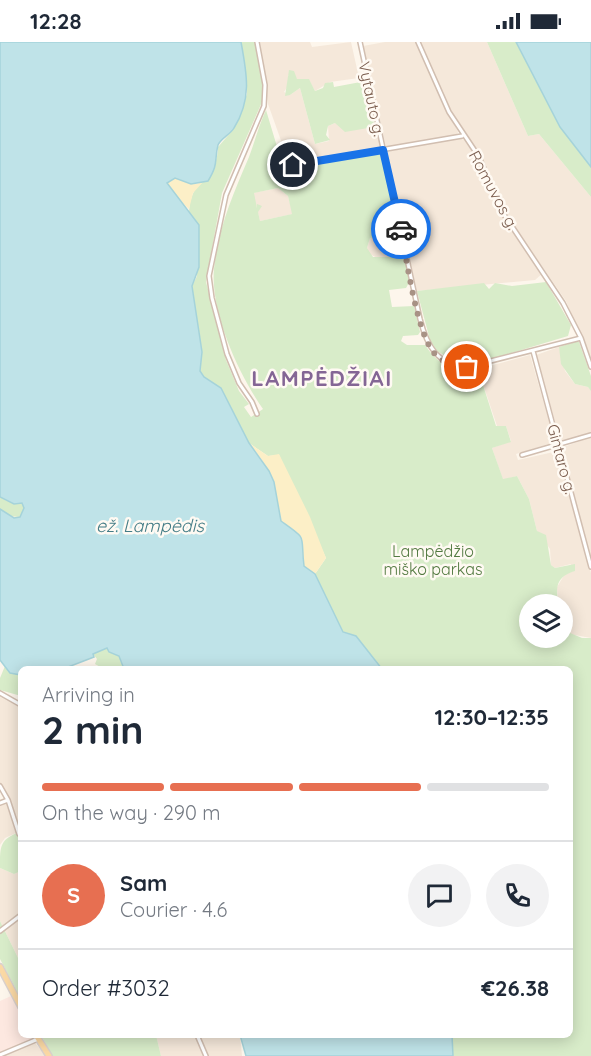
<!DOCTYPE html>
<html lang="en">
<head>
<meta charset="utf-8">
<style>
	body { margin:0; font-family:Quicksand,sans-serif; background:#f2f2f3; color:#1f2937; height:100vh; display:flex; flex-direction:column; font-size:22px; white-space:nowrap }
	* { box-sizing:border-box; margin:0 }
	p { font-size:20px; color:#747a83 }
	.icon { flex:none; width:33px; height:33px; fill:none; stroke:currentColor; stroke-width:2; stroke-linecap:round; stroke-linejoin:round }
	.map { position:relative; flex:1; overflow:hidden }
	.details { position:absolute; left:18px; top:624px; width:555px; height:372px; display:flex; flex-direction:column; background:#fff; border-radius:9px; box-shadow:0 3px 15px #0003 }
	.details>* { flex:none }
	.tools { position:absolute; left:519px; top:552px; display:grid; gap:12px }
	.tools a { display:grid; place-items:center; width:54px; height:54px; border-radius:50%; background:#fff; box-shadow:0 3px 15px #0003; font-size:30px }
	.pin { position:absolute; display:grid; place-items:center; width:51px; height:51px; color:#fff; margin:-26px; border:3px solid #fff; border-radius:50%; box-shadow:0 2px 6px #0007 }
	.courier { position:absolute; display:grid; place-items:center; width:60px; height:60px; margin:-30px; border:4px solid #1a73e8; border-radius:50%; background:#fff; color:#222; box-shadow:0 2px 8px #0007 }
	.overview em { font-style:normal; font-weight:800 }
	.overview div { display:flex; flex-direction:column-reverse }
	.overview { display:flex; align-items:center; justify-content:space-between; height:102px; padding:0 24px }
	h1 { font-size:39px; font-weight:800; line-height:45px }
	.bar { display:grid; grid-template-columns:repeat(4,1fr); gap:9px 6px; align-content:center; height:72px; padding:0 24px }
	.bar i { height:8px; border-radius:4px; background:#e0e1e3 }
	.bar .on { background:#e76f51 }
	.bar p { grid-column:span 4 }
	.line { display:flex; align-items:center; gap:15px; padding:0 24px; border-top:2px solid #e0e1e3 }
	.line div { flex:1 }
	.round { display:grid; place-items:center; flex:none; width:63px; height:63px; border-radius:32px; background:#f2f2f3 }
	.status { display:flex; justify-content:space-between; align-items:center; height:42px; padding:0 30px; background:#fff; direction:ltr }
	.status svg { height:16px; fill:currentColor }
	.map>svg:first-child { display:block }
	.residential { fill:#f5e8da }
	.commercial { fill:#fde8e0 }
	.green { fill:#d8ecc9; fill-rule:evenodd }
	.sand { fill:#fcefc7 }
	.water { fill:#bfe3e8; stroke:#a5d3da; stroke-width:1.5 }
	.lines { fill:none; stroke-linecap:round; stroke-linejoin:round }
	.street-casing { stroke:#d1beb0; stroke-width:6 }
	.primary-casing { stroke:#dad1cd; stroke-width:8 }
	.street { stroke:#fff; stroke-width:3 }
	.primary { stroke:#fbd9a5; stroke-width:5 }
	.done { stroke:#a89285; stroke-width:6; stroke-dasharray:0 10.8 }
	.route { stroke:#1a73e8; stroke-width:8 }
	.labels { text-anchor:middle; stroke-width:5; stroke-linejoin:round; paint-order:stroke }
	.street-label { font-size:16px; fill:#7a5c4d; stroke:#fffaf3 }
	.park-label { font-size:16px; fill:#537a41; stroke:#fffaf3 }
	.water-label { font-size:18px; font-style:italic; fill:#437c86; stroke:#fffaf3 }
	.district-label { font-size:22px; font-weight:bold; letter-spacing:1.5px; fill:#846695; stroke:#fffaf3 }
</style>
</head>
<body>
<div class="status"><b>12:28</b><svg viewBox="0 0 49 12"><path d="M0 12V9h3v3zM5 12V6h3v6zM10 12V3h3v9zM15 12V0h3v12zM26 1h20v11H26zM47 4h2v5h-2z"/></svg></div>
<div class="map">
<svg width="591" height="1014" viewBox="0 0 591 1014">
	<rect width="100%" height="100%" fill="#fdf6ec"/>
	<path class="residential" d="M260,0H310L312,5L351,0L359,36L330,40L315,49L309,38L302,39L288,33V44L284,50L290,53L300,46L315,102L329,99L328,84L335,81L368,86L374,93H378L381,105L289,121L268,62Z
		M385,0H416L458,90L457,93L386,105L363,4Z
		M419,0H487L528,94L539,92L591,155V320L566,259L512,181L482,118L449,68Z
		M459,96L464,98L477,116L500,171L543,231L535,238L417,249L386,110Z
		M278,146L288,154L293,172L260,179L253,151Z
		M399,192L405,215L378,216L369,212L367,206L370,196Z
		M559,305L565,329L575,342L588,345L591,348V392L561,400L536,313Z
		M530,313L555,400L516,412L518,418L558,409L591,531V596L564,591L562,562H558L557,545L571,522L555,526L551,523L550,507L537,489L529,457L517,434L503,438L492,406L511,399L506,384H497L478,327Z
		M591,395V515L561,406Z
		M0,655L21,666L20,790L10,758L0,741Z
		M6,760L16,791L5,796L0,803V762Z
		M0,826L14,832L21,829V922L0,879Z
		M156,993H240L242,1014H161Z
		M35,1001L46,1014H3L24,1003Z"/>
	<path class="commercial" d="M11,954L21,972V993H32L34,998L0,1013V959Z"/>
	<path class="green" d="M241,0H255L264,49L262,60L222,151L206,240L226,318L239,349L249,362L244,365L251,375L263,367C239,333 210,270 214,227C218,187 233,152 249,115C255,99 259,83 266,68L278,108L288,126L382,111L399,192L370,196L367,206L373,215H405L410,239L406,246L389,248L392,265L414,264L420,290L418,293L403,294L401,299L407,303H425C438,323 454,331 478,327L496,384H506L511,400L492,406L503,437L517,434L529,457L537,489L546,493L551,523L555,526L575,522V529C556,535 556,544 558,562H530V596H562L563,588L582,596H591V1014H453L452,993H570V627H382L356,594L343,590L340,586L315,532L326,516L279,413L268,414L249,401L221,346L204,335L200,329L202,309L192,244L197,234C194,212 184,173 192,154C200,134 218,130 218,105L232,89L247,52ZM278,146L288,154L292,172L260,179L258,170L262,164L257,162V166L254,151Z
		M487,0H516L560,85L591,125V155L539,92L528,94Z
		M289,28L294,29L297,37H309L315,49L323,46L325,41L333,40L334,45L366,39L378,93H374L368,86L345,90L335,81L328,84L326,93L330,98L315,102L300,46L290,53L285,54Z
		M546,240L571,283L568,294L481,320L457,321L437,309L430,298L417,249L484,241L489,247L495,241L512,244Z
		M575,300H579L591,334V349L588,345L575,342L561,322L559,305Z
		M0,455L7,459L22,461L24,466L20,475L7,474L0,467Z
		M103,606H108L109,610L119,614L124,627H104L95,622L97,617L93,612Z
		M5,624L10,631L21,633V654L0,648V636Z
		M21,789V829L14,832L0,826C0,802 0,798 21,789Z
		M0,879L21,922V957L0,917Z
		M41,993H156L161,1014H52Z"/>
	<path class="sand" d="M175,136L196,142L203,140L193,151L189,167L175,154L167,141Z
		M249,401L268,414L279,412L310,475L326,516L315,532L304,524C301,501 301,493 281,479L274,440L262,418Z"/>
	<path class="water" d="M0,0H241C247,32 252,57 234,86C230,93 221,96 218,103C214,119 219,121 208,139L191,142L175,136L167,141L199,183V225L192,244L202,310L200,329L204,335L221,346L249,401L269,429L274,440L281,479C309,499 300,491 304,524L315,532L343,590L356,594L382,627H124L119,614L109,610L107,606L93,612L94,615L63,627H21V633L10,631L0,618V467L14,476L20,475L24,466L22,461L14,462L0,455Z
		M516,0H591V125L560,85Z
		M240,993H452L453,1014H246Z"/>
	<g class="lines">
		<defs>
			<path id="street" d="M257,0L265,43L264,64L226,153L209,234L212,256L227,312L239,341L252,360L257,372
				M360,0L420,277C427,304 437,323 467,325L581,296
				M418,0L449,70L479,115L503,171L563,261L581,296L591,325
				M293,123L462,94
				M533,309L591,525
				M522,413L591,393
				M0,651L21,663
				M0,744L8,758L19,792
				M0,761L8,758
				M0,889L21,873
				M197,993L206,1014
				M0,1013L38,997"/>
			<path id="primary" d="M0,925L21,965
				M36,993L49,1014"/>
		</defs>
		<use href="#street" class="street-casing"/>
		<use href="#primary" class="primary-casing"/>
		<use href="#street" class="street"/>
		<use href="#primary" class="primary"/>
	</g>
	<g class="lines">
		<path class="done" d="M401,187C406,215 417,292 434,311C443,321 454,324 467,325"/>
		<path class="route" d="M293,123L383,108L401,187"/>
	</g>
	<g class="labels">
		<g class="street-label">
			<text transform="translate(372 57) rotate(78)" y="6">Vytauto g.</text>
			<text transform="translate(494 148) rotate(62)" y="6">Romuvos g.</text>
			<text transform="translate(562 417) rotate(75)" y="6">Gintaro g.</text>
		</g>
		<g class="park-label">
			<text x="433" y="515">Lampėdžio<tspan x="433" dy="18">miško parkas</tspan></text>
		</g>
		<g class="water-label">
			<text x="150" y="490">ež. Lampėdis</text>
		</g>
		<g class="district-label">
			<text x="322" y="344">LAMPĖDŽIAI</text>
		</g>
	</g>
</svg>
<div class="tools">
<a><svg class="icon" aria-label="layers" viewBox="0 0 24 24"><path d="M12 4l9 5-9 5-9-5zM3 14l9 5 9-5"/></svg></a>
</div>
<div class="pin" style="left:467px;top:325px;background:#ea580c"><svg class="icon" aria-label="bag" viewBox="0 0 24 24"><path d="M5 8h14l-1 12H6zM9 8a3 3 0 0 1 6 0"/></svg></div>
<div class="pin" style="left:293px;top:123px;background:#1f2937"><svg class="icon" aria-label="home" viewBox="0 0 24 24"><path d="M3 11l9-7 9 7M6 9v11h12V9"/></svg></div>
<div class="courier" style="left:401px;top:187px"><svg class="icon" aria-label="car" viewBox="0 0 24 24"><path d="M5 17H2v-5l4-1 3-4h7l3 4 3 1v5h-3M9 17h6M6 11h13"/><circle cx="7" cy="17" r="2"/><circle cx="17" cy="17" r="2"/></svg></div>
<section class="details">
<div class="overview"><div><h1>2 min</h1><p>Arriving in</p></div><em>12:30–12:35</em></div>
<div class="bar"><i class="on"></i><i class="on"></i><i class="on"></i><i></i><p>On the way · 290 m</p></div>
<div class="line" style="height:108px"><b class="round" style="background:#e76f51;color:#fff">S</b><div><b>Sam</b><p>Courier · 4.6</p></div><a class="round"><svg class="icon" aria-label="chat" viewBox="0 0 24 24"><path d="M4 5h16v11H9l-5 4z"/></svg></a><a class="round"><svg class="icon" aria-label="phone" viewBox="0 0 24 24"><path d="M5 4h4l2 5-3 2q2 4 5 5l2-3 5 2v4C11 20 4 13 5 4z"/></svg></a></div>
<div class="line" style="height:78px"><div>Order #3032</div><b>€26.38</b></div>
</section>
</div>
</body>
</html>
